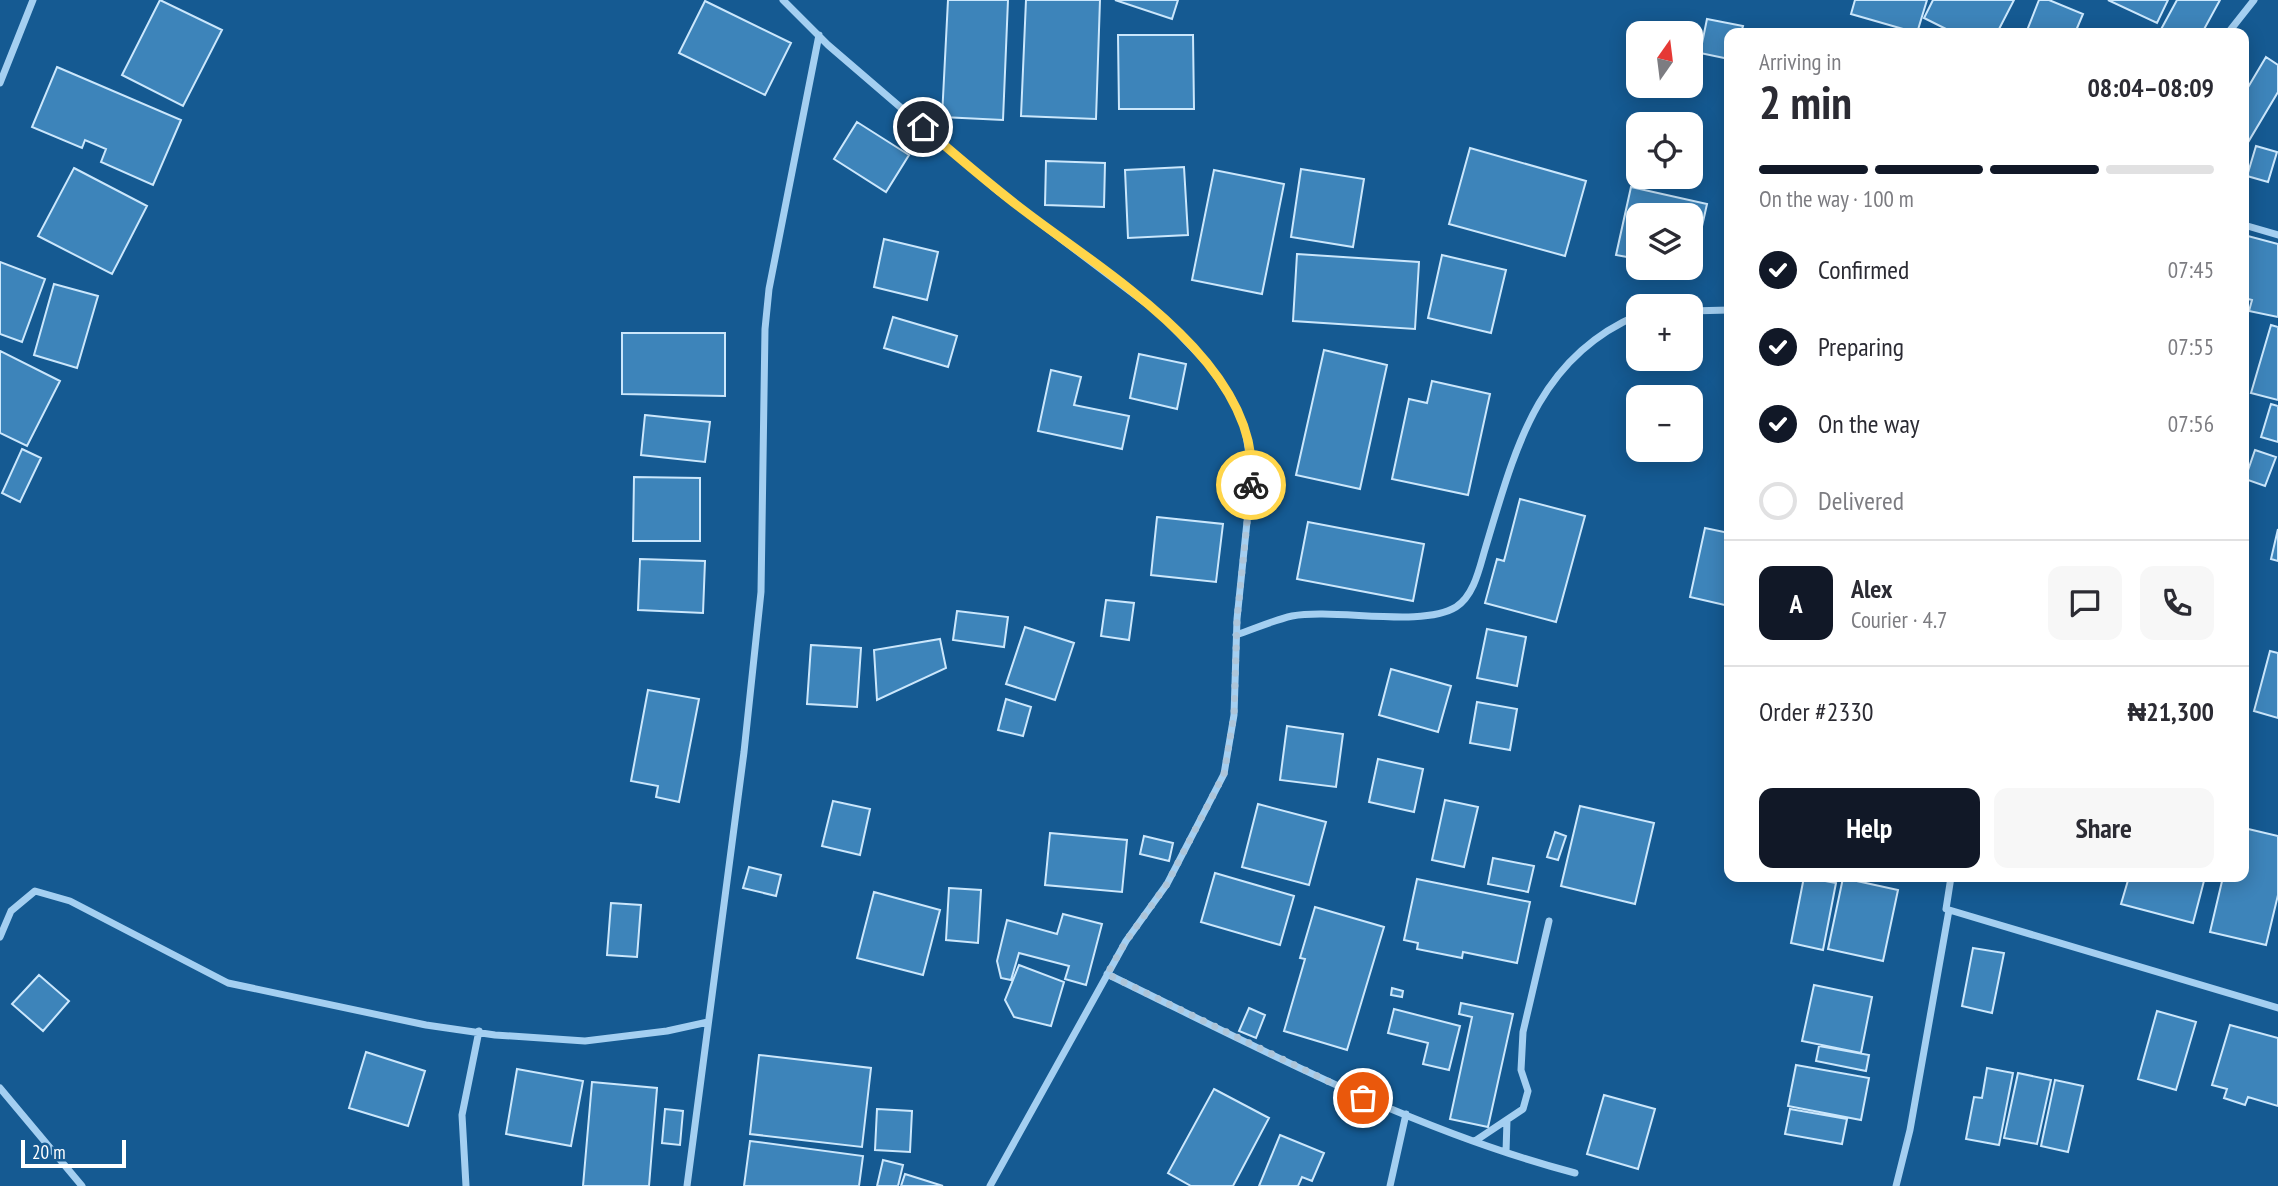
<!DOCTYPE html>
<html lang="en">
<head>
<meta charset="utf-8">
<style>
	body { margin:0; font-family:"PT Sans Narrow",sans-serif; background:#f7f7f7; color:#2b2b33; height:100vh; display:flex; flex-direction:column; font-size:26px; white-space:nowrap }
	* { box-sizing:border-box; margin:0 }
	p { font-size:23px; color:#7c7c81 }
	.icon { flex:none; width:38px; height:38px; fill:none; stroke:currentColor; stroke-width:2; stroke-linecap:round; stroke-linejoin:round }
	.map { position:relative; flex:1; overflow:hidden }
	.details { position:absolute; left:1724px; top:28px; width:525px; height:854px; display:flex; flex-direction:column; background:#fff; border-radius:14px; box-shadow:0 4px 18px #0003 }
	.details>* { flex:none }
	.needle { width:46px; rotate:14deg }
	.controls { position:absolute; left:1626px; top:21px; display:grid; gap:14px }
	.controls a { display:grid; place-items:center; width:77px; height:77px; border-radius:14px; background:#fff; box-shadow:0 4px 18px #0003; font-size:35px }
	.scale { position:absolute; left:21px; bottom:18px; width:105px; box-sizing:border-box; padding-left:7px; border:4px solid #fff; border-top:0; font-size:19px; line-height:24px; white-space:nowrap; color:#fff; -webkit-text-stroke:5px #155a92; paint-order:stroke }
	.pin { position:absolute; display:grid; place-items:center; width:60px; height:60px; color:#fff; margin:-30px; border:4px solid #fff; border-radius:50%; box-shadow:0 2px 7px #0007 }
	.courier { position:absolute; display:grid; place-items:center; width:70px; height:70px; margin:-35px; border:5px solid #ffd54a; border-radius:50%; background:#fff; color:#222; box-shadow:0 2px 9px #0007 }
	.headline em { font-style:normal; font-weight:800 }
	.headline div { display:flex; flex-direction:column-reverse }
	.headline { display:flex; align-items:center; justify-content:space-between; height:119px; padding:0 35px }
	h1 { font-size:46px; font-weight:800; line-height:52px }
	.bar { display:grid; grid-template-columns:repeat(4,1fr); gap:10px 7px; align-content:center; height:84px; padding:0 35px }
	.bar i { height:9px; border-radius:5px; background:#e1e1e2 }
	.bar .selected { background:#111827 }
	.bar p { grid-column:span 4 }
	.line { display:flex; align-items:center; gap:18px; padding:0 35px; border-top:2px solid #e1e1e2 }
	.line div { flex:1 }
	.round { display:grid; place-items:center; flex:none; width:74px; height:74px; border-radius:14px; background:#f7f7f7 }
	ol { padding:0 35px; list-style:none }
	li { display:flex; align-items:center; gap:21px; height:77px }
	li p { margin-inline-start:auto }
	li .icon { padding:7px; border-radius:50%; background:#111827; color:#fff; stroke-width:4 }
	li:last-child { color:#7c7c81 }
	li i { width:38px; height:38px; border:4px solid #e1e1e2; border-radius:50% }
	.primary-button { display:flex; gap:14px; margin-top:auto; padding:14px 35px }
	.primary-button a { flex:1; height:80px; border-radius:14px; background:#111827; color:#fff; font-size:28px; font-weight:800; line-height:80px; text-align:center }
	.primary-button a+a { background:#f7f7f7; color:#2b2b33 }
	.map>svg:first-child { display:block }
	.building { fill:#3d84ba; stroke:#cbe7fc; stroke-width:2 }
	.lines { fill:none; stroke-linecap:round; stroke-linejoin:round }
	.minor { stroke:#a4cff1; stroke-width:7 }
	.done { stroke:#adc5d9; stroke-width:7; stroke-dasharray:0 12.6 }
	.route { stroke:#ffd54a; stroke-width:9 }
</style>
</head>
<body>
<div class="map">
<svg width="2278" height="1186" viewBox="0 0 2278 1186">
	<rect width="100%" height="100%" fill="#155a92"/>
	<path class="building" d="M160,0L222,30L183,106L122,75Z
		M948,0H1008L1003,120L942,117Z
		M1026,0H1100L1096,119L1021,116Z
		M1115,0H1178L1172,19Z
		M1855,0H1927L1917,33L1851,14Z
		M1933,0H2014L1997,33H1954L1924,18Z
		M2039,0H2049L2083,14L2075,33H2026Z
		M2108,0H2168L2157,23Z
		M2177,0H2220L2202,33H2159Z
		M705,1L791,43L765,95L679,53Z
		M1707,19L1743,26L1741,33H1729V59L1700,53Z
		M1118,35H1193L1194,109H1119Z
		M2266,57L2278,65V92L2244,149V94Z
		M57,67L181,120L153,185L101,162L106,149L85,140L82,148L32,127Z
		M857,122L909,155L886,192L834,159Z
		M2256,146L2277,152L2268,182L2247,176Z
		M1470,148L1586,181L1565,256L1449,224Z
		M1046,161L1105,163L1104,207L1045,205Z
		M1184,167L1188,235L1128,238L1125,170Z
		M74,168L147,206L112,274L38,236Z
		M1301,169L1364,179L1353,247L1291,237Z
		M1214,170L1284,184L1262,294L1192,280Z
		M1631,187L1707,204L1692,271L1677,268H1690V215H1638V259L1616,255Z
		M2244,235L2278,244V317L2249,311L2252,300L2244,298Z
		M884,239L938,252L927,300L874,287Z
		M1297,254L1419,262L1415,329L1293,321Z
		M1442,255L1506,270L1491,333L1428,318Z
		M0,262L45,279L22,342L0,334Z
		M54,284L98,296L77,368L34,355Z
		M893,317L957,336L948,367L884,348Z
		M2271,325L2278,327V400L2251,393Z
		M622,333H725V396L622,394Z
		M1324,350L1387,365L1360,489L1296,475Z
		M0,351L60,381L27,446L0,433Z
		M1139,354L1186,364L1177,409L1130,398Z
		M1051,370L1081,377L1074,405L1129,416L1122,449L1038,431Z
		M1432,381L1490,394L1468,495L1392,479L1409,399L1427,403Z
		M2271,404L2278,406V442L2261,437Z
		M645,415L710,422L705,462L641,455Z
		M22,449L41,458L20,502L2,493Z
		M2255,450L2276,457L2265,486L2245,479Z
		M634,477L700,478V541H633Z
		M1520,499L1585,516L1556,622L1485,603L1497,559L1504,561Z
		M1157,517L1223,524L1216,582L1151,575Z
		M1308,522L1424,544L1413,601L1297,579Z
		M1705,528L1729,533V606L1690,597Z
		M2278,529V561L2271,559Z
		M640,559L705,561L703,613L638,610Z
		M1106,600L1134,603L1129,640L1101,636Z
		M957,611L1008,617L1004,647L953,640Z
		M1025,627L1074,643L1055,700L1006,684Z
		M1487,629L1526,637L1517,686L1477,678Z
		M940,639L946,668L877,700L874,650Z
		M811,645L861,648L857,707L807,704Z
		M2270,651L2278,653V718L2254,711Z
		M1391,669L1451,686L1438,732L1379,715Z
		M648,690L699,699L679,802L656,797L658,786L631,781Z
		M1006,699L1031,707L1023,736L998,730Z
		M1477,702L1517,709L1510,750L1470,743Z
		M1287,726L1343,734L1336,787L1280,780Z
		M1378,759L1423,769L1414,812L1369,802Z
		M1445,800L1478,807L1464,867L1432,860Z
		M833,801L870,809L860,855L822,846Z
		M1258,804L1326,822L1309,885L1242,867Z
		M1580,806L1654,823L1635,904L1561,886Z
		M2244,828L2278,836V895L2266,945L2210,932L2223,877H2244Z
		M1555,832L1566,836L1558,860L1547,857Z
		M1050,833L1127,840L1122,892L1045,885Z
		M1144,836L1173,843L1169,861L1140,854Z
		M1493,858L1534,866L1528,892L1488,884Z
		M749,867L781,875L776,896L743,888Z
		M1215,873L1294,896L1280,945L1201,922Z
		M1804,877L1836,883L1823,950L1791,943Z
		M2129,877H2205L2193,923L2121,904Z
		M1843,878L1898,890L1883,961L1828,949Z
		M1417,879L1530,902L1517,963L1463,952L1462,958L1417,949L1418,943L1404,940Z
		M949,888L981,890L978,943L946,940Z
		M874,892L940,910L923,975L857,958Z
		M611,903L641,905L637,957L607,955Z
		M1315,907L1384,927L1347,1050L1284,1031L1305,959L1300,958Z
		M1063,914L1102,924L1086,985L1065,979L1069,966L1019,953L1011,980L1001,978L997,961L1007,920L1057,934Z
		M1973,948L2004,953L1992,1013L1962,1006Z
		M1019,965L1064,982L1051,1026L1014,1017L1005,1000Z
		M39,975L69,1001L43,1031L12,1004Z
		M1814,985L1872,997L1861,1053L1802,1041Z
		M1392,988L1403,991L1402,997L1391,995Z
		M1461,1003L1513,1014L1488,1127L1450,1119L1472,1017L1459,1014Z
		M1249,1008L1265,1015L1256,1038L1239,1031Z
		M1394,1009L1460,1026L1449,1070L1423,1064L1428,1043L1388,1033Z
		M2157,1011L2196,1022L2176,1090L2138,1079Z
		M2230,1025L2278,1038V1106L2248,1097L2245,1105L2224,1098L2227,1089L2212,1085Z
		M1819,1046L1869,1055L1866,1071L1816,1061Z
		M366,1052L425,1071L408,1126L349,1108Z
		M759,1055L871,1068L862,1147L750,1134Z
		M1796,1065L1869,1078L1861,1120L1788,1106Z
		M1987,1068L2013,1073L1999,1145L1966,1139L1974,1097L1982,1098Z
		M517,1069L583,1081L571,1146L506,1134Z
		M2018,1073L2051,1080L2037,1144L2004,1138Z
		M2055,1080L2083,1086L2068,1152L2041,1146Z
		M592,1082L657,1088L649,1186H583Z
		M1214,1089L1269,1118L1233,1186H1191L1168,1173Z
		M1604,1095L1655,1109L1638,1169L1587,1154Z
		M665,1109L683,1111L680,1145L662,1143Z
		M877,1109L912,1111L910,1152L875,1150Z
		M1790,1109L1847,1119L1842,1144L1785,1134Z
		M1280,1135L1324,1153L1312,1181L1302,1177L1298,1186H1259Z
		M750,1141L863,1156L859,1186H744Z
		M883,1160L903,1165L898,1186H877Z
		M905,1174L943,1186H901Z"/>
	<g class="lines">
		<path class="minor" d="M783,0L828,45L999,192L1160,314L1208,364L1232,399L1245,429L1252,473L1237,619L1234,715L1224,774L1167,884L1126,941L990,1186
			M2228,33L2254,0
			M0,83L33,0
			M2244,225L2278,235
			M1690,311L1729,310
			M1236,635C1254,629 1274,620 1292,616C1335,608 1422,628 1456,607C1475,595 1480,565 1486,546C1515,450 1537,358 1638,315
			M1946,909L2278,1008
			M0,937L11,911L35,891L70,901L228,983L426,1025L495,1035L585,1041L667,1031L708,1022
			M1107,974C1259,1048 1411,1130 1575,1173
			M0,1088L82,1186
			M1475,1141L1523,1109L1528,1091L1521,1070L1523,1032L1549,921
			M1506,1152L1507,1120
			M466,1186L462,1115L479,1031
			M687,1186L744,752L761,592L765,329L769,289L819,35
			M1390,1186L1406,1114
			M1896,1186L1910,1130L1949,910L1946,909L1951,877"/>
	</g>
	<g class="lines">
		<path class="done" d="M1251,485L1237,619L1234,715L1224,774L1167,884L1126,941L1107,974L1363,1098"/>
		<path class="route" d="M923,127C957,156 990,185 1026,212C1107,274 1264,366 1251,485"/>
	</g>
</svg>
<div class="controls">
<a><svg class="needle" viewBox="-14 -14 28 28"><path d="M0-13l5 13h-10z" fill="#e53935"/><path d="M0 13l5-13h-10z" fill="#7c7c81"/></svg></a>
<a><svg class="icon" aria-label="locate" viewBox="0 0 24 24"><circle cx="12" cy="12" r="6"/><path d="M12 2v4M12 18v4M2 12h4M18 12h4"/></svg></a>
<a><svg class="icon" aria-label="layers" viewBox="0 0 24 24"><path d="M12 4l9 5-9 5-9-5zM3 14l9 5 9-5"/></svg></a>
<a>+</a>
<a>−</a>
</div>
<div class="scale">20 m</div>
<div class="pin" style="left:1363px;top:1098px;background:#ea580c"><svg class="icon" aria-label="bag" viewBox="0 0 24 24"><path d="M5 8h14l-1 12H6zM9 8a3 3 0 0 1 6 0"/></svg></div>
<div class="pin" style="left:923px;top:127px;background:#1f2937"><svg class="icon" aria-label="home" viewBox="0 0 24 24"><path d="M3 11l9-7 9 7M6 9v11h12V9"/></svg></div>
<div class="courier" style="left:1251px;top:485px"><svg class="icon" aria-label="bike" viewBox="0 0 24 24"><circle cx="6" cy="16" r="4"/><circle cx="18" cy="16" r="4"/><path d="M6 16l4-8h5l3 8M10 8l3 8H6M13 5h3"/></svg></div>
<section class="details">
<div class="headline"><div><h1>2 min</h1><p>Arriving in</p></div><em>08:04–08:09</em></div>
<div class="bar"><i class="selected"></i><i class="selected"></i><i class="selected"></i><i></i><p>On the way · 100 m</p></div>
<ol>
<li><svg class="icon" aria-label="check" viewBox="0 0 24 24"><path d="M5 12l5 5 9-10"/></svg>Confirmed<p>07:45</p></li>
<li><svg class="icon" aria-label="check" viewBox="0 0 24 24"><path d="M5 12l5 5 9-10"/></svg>Preparing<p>07:55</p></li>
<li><svg class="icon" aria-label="check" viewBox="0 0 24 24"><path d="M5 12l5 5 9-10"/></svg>On the way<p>07:56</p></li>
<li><i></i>Delivered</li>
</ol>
<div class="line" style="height:126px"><b class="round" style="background:#111827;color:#fff">A</b><div><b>Alex</b><p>Courier · 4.7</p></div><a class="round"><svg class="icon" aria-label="chat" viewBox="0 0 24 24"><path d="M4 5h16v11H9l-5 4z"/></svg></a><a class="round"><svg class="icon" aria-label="phone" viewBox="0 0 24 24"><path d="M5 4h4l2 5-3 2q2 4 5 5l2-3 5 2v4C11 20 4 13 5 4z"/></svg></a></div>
<div class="line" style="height:91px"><div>Order #2330</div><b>₦21,300</b></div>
<div class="primary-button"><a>Help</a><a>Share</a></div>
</section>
</div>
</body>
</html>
